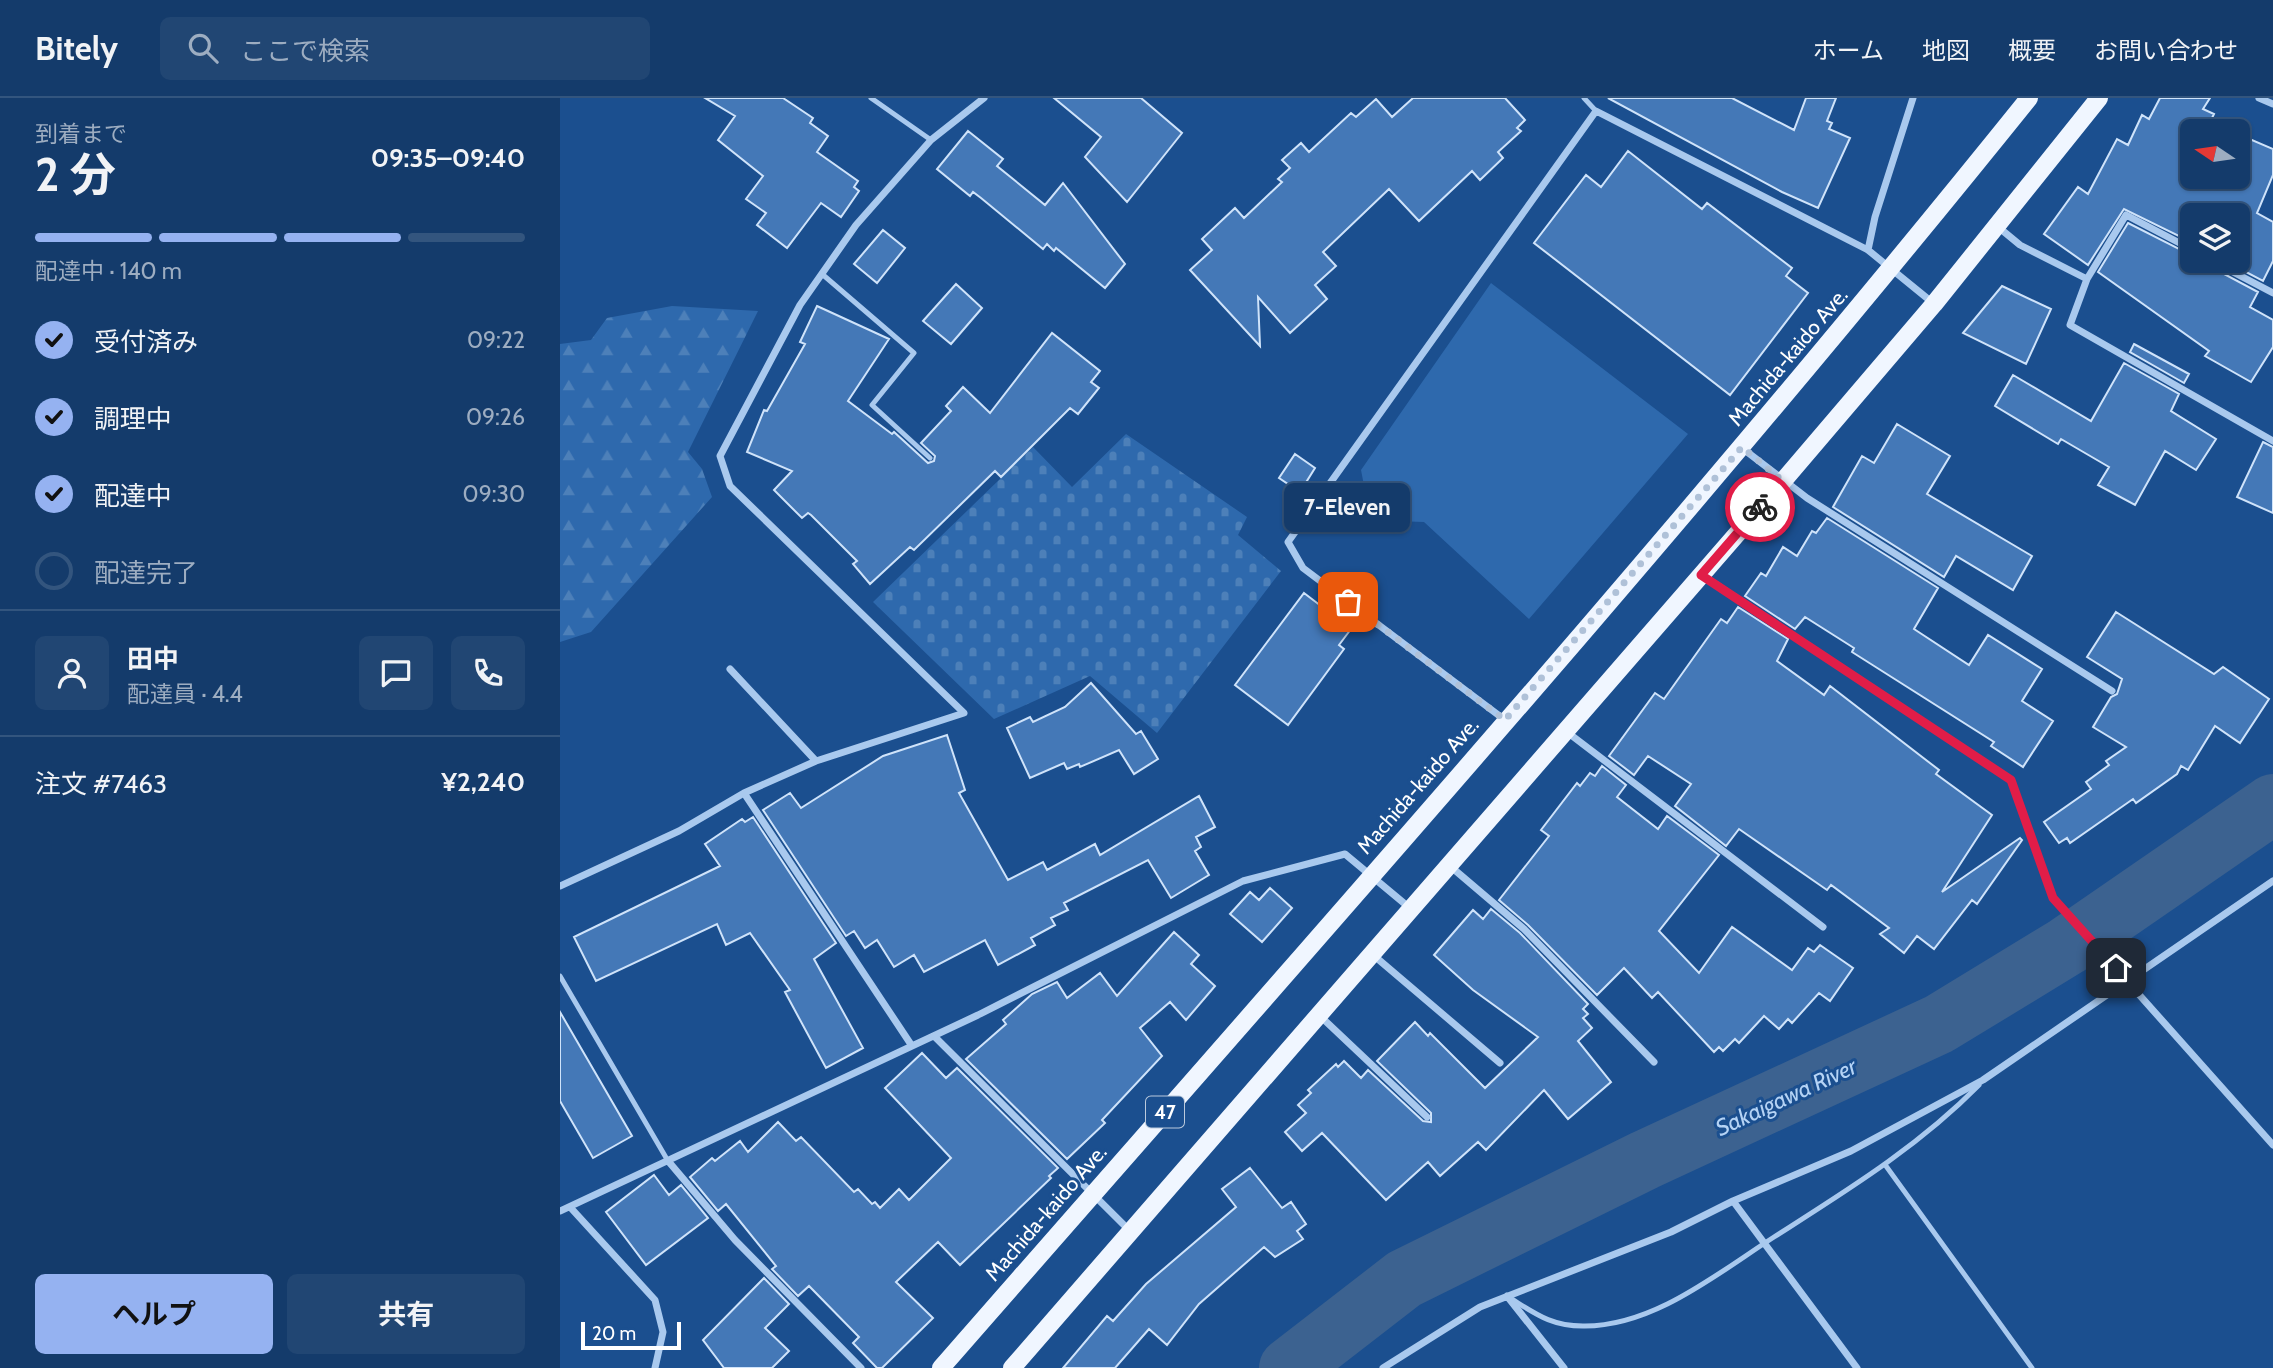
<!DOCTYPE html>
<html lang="ja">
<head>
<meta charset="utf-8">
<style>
	body { margin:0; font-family:Cabin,"Noto Sans JP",sans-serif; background:#214673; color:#f1f3f6; height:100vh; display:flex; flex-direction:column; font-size:26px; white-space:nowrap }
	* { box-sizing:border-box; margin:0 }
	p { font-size:23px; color:#9dadc1 }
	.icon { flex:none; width:38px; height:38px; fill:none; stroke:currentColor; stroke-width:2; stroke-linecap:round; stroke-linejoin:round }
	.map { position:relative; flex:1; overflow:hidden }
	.panel { display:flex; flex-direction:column; background:#143b6b; width:560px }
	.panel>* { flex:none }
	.needle { width:46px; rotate:283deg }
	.tools { position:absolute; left:1620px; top:21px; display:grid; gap:14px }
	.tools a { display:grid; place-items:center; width:70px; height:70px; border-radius:10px; background:#143b6b; box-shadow:0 2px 5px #0004,0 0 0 2px #33557e; font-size:35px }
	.scale { position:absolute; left:21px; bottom:18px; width:100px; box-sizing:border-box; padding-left:7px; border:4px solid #fff; border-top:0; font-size:19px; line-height:24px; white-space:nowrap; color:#fff; -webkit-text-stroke:5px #1b4f8f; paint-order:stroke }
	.pin { position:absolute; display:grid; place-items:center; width:60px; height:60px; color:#fff; margin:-30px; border-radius:14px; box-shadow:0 4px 10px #0006 }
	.courier { position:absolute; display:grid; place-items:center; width:70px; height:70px; margin:-35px; border:5px solid #e11d48; border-radius:50%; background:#fff; color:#222; box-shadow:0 2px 9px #0007 }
	.bubble { position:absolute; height:49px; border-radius:10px; background:#143b6b; box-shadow:0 2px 5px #0004,0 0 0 2px #33557e; font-size:23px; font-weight:700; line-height:49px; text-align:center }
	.overview em { font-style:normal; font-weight:700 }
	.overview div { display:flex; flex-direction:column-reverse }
	.overview { display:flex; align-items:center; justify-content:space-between; height:119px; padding:0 35px }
	h1 { font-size:46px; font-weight:700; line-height:52px }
	.bar { display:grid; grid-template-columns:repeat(4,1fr); gap:10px 7px; align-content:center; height:84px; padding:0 35px }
	.bar i { height:9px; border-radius:5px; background:#33557e }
	.bar .on { background:#95b2f1 }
	.bar p { grid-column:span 4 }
	.line { display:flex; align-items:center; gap:18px; padding:0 35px; border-top:2px solid #33557e }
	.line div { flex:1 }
	.round { display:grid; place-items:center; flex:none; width:74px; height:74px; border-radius:10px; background:#214673 }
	ol { padding:0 35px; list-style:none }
	li { display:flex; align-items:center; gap:21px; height:77px }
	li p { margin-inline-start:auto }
	li .icon { padding:7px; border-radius:50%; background:#95b2f1; color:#111; stroke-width:4 }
	li:last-child { color:#9dadc1 }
	li i { width:38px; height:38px; border:4px solid #33557e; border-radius:50% }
	.primary-button { display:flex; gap:14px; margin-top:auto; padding:14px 35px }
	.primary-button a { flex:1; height:80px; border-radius:10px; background:#95b2f1; color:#111; font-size:28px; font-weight:700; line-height:80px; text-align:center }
	.primary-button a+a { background:#214673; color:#f1f3f6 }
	header { display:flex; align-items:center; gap:42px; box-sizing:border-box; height:98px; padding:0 35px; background:#143b6b; border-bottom:2px solid #33557e }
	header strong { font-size:33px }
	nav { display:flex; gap:38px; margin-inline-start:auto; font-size:24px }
	.search { width:490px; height:63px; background:#214673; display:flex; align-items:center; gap:18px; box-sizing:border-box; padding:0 24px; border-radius:10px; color:#9dadc1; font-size:26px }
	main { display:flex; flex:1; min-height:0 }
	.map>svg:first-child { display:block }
	.green { fill:#2e69ad }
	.forest { fill:url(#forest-firs) }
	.cemetery { fill:url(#cemetery-stones) }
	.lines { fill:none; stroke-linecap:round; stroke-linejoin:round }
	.river { stroke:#3c6290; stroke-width:60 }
	.building { fill:#4478b7; stroke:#cfe3fa; stroke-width:2 }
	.service { stroke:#a9c9ee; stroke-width:5 }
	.minor { stroke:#a9c9ee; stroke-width:7 }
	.primary { stroke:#f0f6ff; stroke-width:18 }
	.done { stroke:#afc1d8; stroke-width:7; stroke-dasharray:0 12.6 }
	.route { stroke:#e11d48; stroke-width:9 }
	.labels { text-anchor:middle; stroke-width:6; stroke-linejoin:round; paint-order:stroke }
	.shield { fill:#1b4f8f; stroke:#bbcadd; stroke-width:2 }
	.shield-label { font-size:19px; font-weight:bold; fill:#fff }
	.street-label { font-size:21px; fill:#fff; stroke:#1b4f8f }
	.water-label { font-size:23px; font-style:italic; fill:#b5d3f5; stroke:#1b4f8f }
</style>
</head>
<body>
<header>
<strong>Bitely</strong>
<div class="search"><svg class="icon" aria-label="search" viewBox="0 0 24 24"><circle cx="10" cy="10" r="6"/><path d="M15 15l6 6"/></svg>ここで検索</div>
<nav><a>ホーム</a><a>地図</a><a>概要</a><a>お問い合わせ</a></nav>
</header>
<main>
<section class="panel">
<div class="overview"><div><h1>2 分</h1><p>到着まで</p></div><em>09:35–09:40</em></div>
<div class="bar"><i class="on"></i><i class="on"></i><i class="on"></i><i></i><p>配達中 · 140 m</p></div>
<ol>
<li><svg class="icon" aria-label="check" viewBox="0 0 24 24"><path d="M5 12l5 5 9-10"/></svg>受付済み<p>09:22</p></li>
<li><svg class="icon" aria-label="check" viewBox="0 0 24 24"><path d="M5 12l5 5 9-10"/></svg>調理中<p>09:26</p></li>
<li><svg class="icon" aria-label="check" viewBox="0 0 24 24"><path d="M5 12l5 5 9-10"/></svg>配達中<p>09:30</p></li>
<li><i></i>配達完了</li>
</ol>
<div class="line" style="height:126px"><a class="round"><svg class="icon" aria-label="person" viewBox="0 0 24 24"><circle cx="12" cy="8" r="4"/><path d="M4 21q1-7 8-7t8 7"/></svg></a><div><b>田中</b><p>配達員 · 4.4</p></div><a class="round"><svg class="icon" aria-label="chat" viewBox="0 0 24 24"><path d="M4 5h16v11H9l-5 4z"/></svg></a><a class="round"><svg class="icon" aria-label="phone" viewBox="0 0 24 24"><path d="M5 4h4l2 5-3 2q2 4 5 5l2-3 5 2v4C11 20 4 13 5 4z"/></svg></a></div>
<div class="line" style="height:91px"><div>注文 #7463</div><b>¥2,240</b></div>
<div class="primary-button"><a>ヘルプ</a><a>共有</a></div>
</section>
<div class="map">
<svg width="1713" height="1270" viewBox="0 0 1713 1270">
	<defs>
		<pattern id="forest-firs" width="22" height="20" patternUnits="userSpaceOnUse" patternTransform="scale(1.75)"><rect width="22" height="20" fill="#2e69ad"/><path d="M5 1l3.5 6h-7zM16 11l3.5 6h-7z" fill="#4d80b9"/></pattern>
		<pattern id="cemetery-stones" width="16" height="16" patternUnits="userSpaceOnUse" patternTransform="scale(1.75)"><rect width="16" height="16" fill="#2e69ad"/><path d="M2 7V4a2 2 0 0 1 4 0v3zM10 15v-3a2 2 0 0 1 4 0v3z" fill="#4d80b9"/></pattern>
	</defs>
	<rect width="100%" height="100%" fill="#1b4f8f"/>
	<path class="green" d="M931,185L1128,336L969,521L864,424L835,423L807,403L801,372Z"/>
	<path class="forest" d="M112,208L198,213L128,354L142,371L152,399L31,534L0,544V246L31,242L47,220Z"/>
	<path class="cemetery" d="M566,336L687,419L678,437L721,473L597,635L530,578L434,621L313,504L473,349L512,389Z"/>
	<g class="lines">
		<path class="river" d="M729,1270L844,1181L1085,1062L1379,926L1507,848L1713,706"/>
	</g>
	<path class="building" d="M145,0H223L253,20L250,25L268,38L257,54L298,83L294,89L299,93L281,119L261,105L227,150L197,127L206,115L186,101L203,78L158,42L175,18Z
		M494,0H581L622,35L567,104L525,59L541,39Z
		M853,0H945L965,22L957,30L961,33L938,54L943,60L920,82L912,73L859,123L829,91L763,154L776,168L755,187L767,201L730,235L698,199L700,248L630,172L652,152L642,141L675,110L684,120L722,84L718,81L730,70L722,62L741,45L749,54L791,15L796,19L816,1L832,19Z
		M1048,0H1172L1234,32L1246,0H1276L1267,23L1272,25L1269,31L1290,40L1258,110L1222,94Z
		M1600,0H1650L1643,11L1654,16L1650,24L1673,33H1633V79H1678V36L1713,51V77L1697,115L1713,124V163L1703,183L1665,163H1678V117H1633V145L1564,111L1528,167L1484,136L1518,89L1528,96L1557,41L1568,47L1582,17L1589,21Z
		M408,33L443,61L437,68L485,107L503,85L565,166L545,190L496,150L494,153L487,146L483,151L421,100L413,94L410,98L377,71Z
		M1068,53L1142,111L1147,105L1232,170L1226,178L1248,195L1170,297L974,145L1026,77L1041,89Z
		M1568,125L1633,158V163H1646L1649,168L1698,194L1690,209L1713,222V249L1691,284L1645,258L1649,253L1538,174Z
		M323,132L345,150L317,185L294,166Z
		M396,186L422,210L391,246L363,223Z
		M1442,188L1491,211L1466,266L1403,235Z
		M257,208L329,241L288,303L332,336L334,334L368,365L374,363L375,358L361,345L391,313L386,308L403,289L430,315L492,235L540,273L531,284L539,290L518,316L510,310L441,379L435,373L354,452L350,449L310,486L293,466L297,463L251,417L248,415L242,420L214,392L232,373L187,354L204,312L207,313L245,246L240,244Z
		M1574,246L1629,276L1624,285L1570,254Z
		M1564,265L1619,296L1611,313L1656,341L1636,372L1605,353L1575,407L1538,387L1549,369L1501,341L1498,346L1435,308L1453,277L1531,323Z
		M1337,326L1390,358L1367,396L1472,458L1453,492L1396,458L1384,479L1273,409L1302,358L1314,365Z
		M1703,344L1713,349V415L1677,399Z
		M735,356L755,370L740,394L719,380Z
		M1267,420L1378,490L1354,531L1409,567L1428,537L1482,571L1462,603L1493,623L1463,669L1431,648L1434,644L1292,554L1294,550L1245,519L1235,531L1185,498L1201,475L1206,478L1223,449L1237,458L1252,433L1256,435Z
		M744,495L791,531L779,547L784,551L728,627L675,587Z
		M1178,509L1228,541L1217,563L1264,597L1270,588L1379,672L1376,676L1432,717L1382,794L1460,740L1462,742L1417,806L1412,802L1374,851L1357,838L1344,855L1320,836L1329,830L1271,787L1267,792L1179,731L1166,748L1115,708L1131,686L1088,658L1074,677L1049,658L1095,595L1104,601L1161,521L1167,525Z
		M1556,514L1654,576L1663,569L1709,601L1680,645L1655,628L1628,672L1621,668L1617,676L1576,705L1573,701L1510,745L1507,740L1499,745L1484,724L1531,691L1526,684L1549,667L1546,663L1566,649L1533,629L1551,599L1557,596L1562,581L1527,559Z
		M531,585L576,636L581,633L598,661L574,676L559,652L520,669L519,666L507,671L504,665L470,680L447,630L470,619L473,624L505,609Z
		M387,637L405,692L399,695L448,782L483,764L487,772L535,746L540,757L639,698L655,729L636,739L641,749L635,753L649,777L611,800L588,762L504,805L508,812L491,820L495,827L471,840L475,847L438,867L425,842L364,874L354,857L334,869L317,842L305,850L294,833L286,838L203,712L230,695L241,710L323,658Z
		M1042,668L1066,687L1057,699L1098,731L1107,718L1159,757L1099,833L1139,875L1172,829L1232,872L1248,850L1254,854L1260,847L1293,870L1270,903L1259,895L1232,925L1228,921L1219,931L1204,918L1179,945L1175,941L1163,953L1159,949L1154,954L1098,894L1092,900L1064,870L1037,897L968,827L939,802L989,738L981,732L1017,685L1020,688L1030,675L1035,678Z
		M193,719L276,845L254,861L303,950L266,970L225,894L230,892L190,835L166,847L157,826L36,883L14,839L160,768L145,746L182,721L185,724Z
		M710,790L732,810L702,844L670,816L690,794L699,802Z
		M931,811L960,835L1028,906L1023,911L1028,916L1023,920L1032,930L1018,943L1051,984L1008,1021L984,992L926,1052L918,1044L880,1078L868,1064L826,1102L762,1035L742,1053L725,1034L746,1015L738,1007L751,995L748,992L776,966L778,969L784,963L801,980L808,972L863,1023L871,1024V1015L817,963L855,924L868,938L870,935L925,990L978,939L913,892L874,857L913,812L923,821Z
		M614,834L639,857L631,866L655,888L626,922L610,904L580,930L602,958L542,1022L545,1025L507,1061L406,961L446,926L443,922L472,896L497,884L507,900L540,875L557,898Z
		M0,914L72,1038L33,1060L0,1003Z
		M362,955L386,980L397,970L498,1070L489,1078L491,1080L400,1167L378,1144L336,1184L373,1220L322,1270H317L293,1245L299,1239L249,1188L238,1198L212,1171L216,1168L166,1106L158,1113L130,1079L152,1060L155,1063L180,1043L188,1054L218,1024L236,1043L241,1039L294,1094L298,1091L312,1106L315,1104L320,1110L339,1091L349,1102L391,1060L325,990Z
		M690,1070L722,1110L731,1104L746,1126L737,1133L743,1141L715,1159L704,1149L639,1206L607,1247L589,1231L555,1270H503L547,1218L553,1223L586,1186L676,1109L662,1091Z
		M94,1077L109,1097L121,1087L148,1120L86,1167L46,1114Z
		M204,1180L229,1206L205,1230L229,1253L212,1270H164L143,1242Z"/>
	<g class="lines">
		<path class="service" d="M311,0L371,42
			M1024,0L1036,13
			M262,176L354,255L312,307L370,360
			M0,878L108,1063
			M1326,1068L1472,1270
			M950,1200C976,1216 991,1228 1023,1228C1093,1229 1158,1175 1214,1139C1286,1093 1358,1049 1419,987"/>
		<path class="minor" d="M1699,0L1713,6
			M1437,128L1460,147L1527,181
			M1308,152L1315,119L1353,0
			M1633,152L1566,117L1527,181L1510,227L1713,343
			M1652,163L1713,195
			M1182,350L1247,400L1552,593
			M1143,478L1451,682L1493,800L1713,1047
			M170,571L256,663
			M945,622L743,470L728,444L1036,13L1308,152L1373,205
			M1007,634L1263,829
			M184,695L352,948
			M890,768L964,831L1094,964
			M0,788L119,733L184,695L256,663L404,615L170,388L160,358L240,207L296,127L371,42L424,0
			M812,856L940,965
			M759,917L867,1019
			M374,938L569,1132
			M109,1064L175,1142L301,1270
			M1173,1103L1297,1270
			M10,1109L95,1202L103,1234L95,1270
			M0,1113L418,917L683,783L785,756L851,811
			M947,1198L1004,1270
			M823,1270L920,1209L1111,1134L1173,1103L1291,1053L1423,982L1713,783"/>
		<path class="primary" d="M381,1270C748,850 1120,434 1469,0
			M452,1270L1223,383L1374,206L1539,0"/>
	</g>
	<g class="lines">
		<path class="done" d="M788,504L945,622L1182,349L1223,383L1200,409"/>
		<path class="route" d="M1200,409L1141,477L1451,682L1493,800L1556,870"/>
	</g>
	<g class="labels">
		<rect class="shield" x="586" y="998.5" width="38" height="31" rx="5"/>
		<g class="shield-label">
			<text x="605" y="1021">47</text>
		</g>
		<g class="street-label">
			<text transform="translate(1228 259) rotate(-50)" y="7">Machida-kaido Ave.</text>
			<text transform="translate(858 688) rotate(-49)" y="7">Machida-kaido Ave.</text>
			<text transform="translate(486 1115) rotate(-49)" y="7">Machida-kaido Ave.</text>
		</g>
		<g class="water-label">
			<text transform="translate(1226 999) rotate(-25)" y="8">Sakaigawa River</text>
		</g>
	</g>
</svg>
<div class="tools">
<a><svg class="needle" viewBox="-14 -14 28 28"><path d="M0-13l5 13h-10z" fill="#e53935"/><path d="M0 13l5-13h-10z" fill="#9dadc1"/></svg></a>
<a><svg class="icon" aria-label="layers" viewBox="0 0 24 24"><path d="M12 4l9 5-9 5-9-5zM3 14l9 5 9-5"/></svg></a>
</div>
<div class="scale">20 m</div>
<div class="pin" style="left:788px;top:504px;background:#ea580c"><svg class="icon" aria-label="bag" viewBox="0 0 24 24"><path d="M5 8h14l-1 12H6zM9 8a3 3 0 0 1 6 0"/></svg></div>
<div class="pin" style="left:1556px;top:870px;background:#1f2937"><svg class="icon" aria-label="home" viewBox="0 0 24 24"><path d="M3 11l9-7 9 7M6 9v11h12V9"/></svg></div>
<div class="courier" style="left:1200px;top:409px"><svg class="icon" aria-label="bike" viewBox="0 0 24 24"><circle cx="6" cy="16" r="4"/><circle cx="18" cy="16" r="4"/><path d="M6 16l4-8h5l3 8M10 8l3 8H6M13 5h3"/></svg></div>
<div class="bubble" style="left:724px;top:385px;width:126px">7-Eleven</div>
</div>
</main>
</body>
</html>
